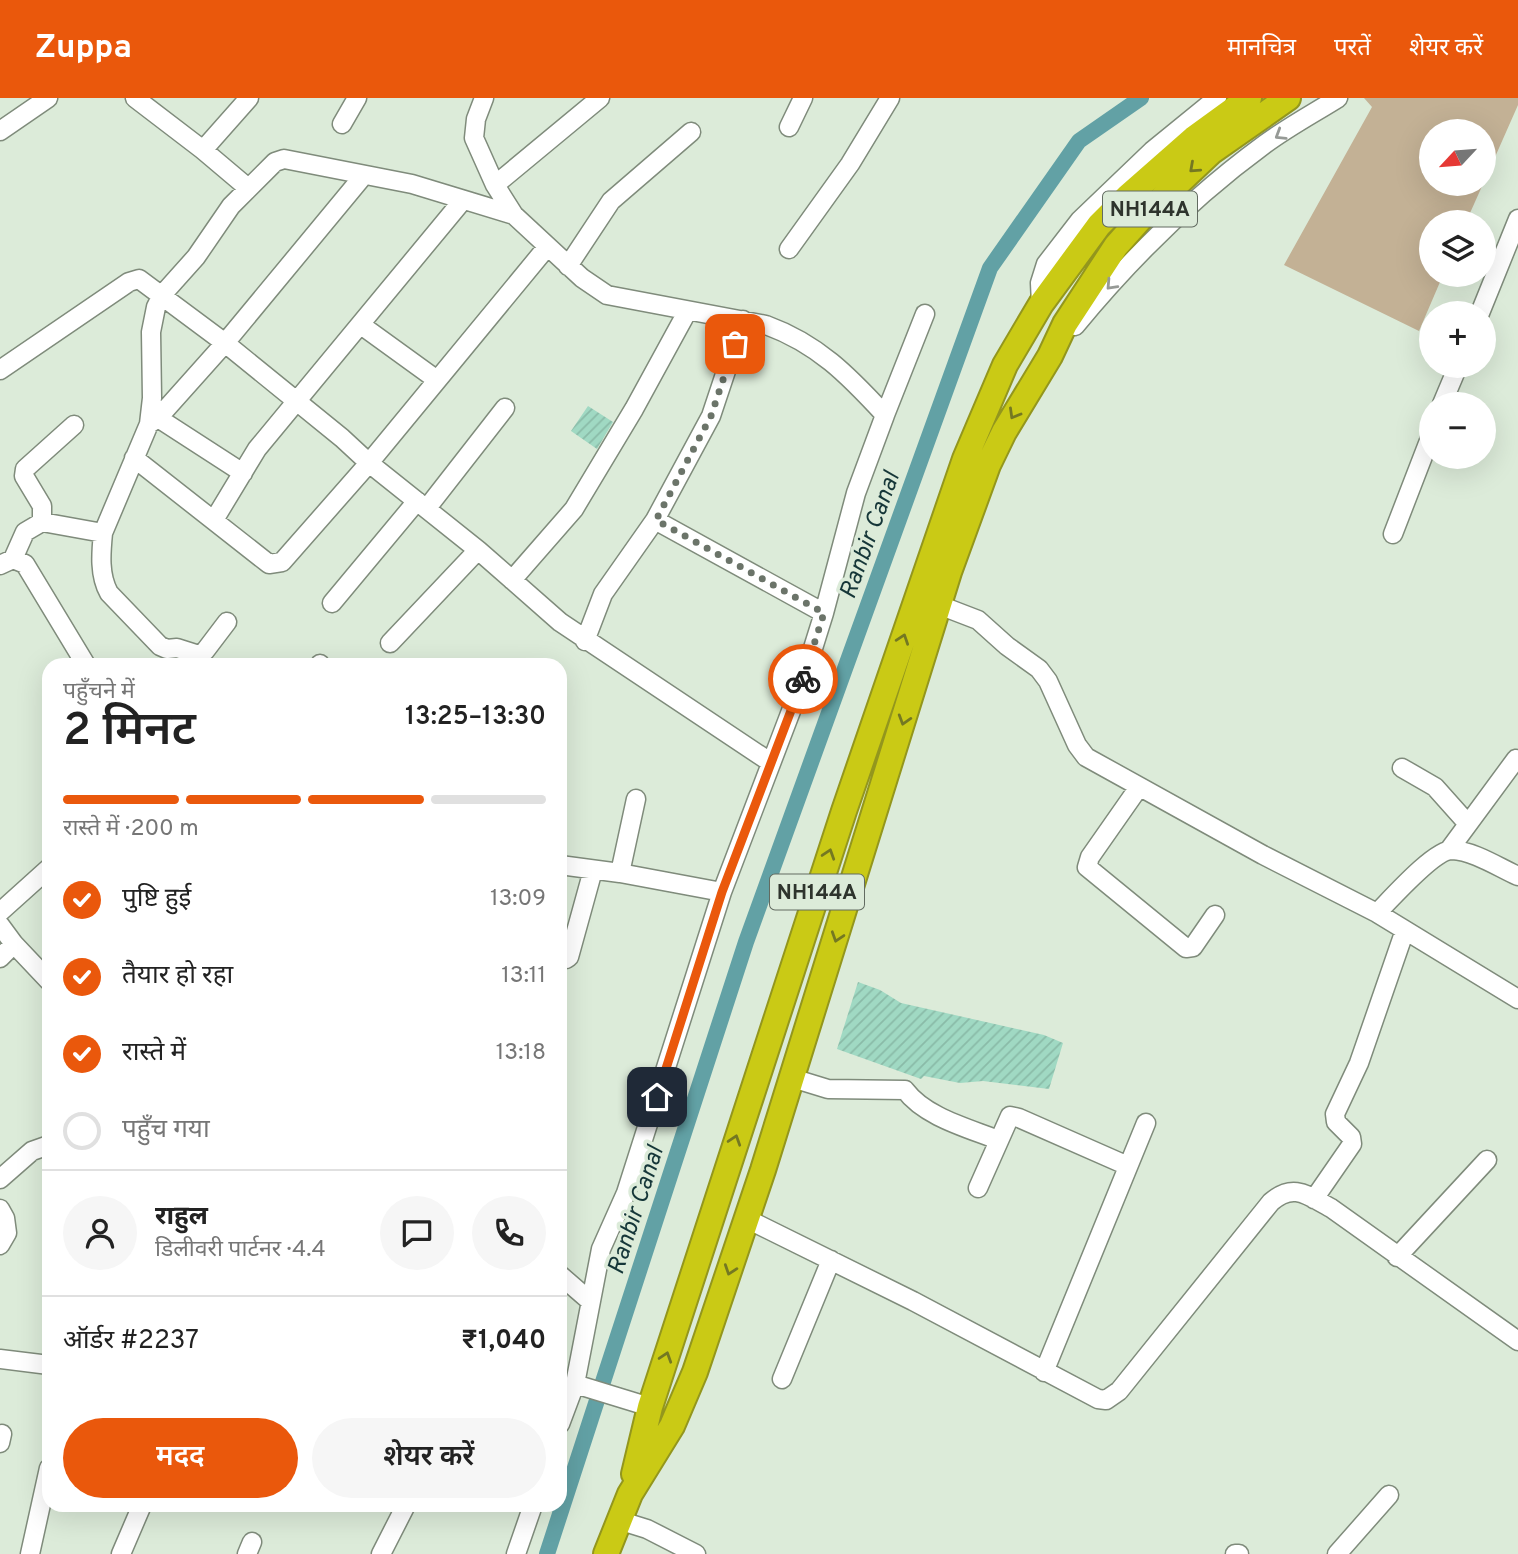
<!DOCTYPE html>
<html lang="hi">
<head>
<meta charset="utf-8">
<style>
	body { margin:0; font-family:Overpass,"Noto Sans Devanagari",sans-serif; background:#f6f6f6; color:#222; height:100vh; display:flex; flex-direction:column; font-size:26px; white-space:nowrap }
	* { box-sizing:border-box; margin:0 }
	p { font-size:23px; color:#767676 }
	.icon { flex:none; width:38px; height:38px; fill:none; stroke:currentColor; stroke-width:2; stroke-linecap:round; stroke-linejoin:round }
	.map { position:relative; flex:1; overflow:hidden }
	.details { position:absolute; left:42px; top:560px; width:525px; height:854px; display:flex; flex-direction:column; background:#fff; border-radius:21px; box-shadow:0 7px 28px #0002 }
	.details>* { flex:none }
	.needle { width:46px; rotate:244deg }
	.controls { position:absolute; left:1419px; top:21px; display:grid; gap:14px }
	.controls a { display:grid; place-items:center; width:77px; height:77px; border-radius:50%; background:#fff; box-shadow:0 7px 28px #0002; font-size:35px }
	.pin { position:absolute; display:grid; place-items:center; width:60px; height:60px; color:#fff; margin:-30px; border-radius:14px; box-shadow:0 4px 10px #0006 }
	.courier { position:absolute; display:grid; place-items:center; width:70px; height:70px; margin:-35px; border:5px solid #ea580c; border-radius:50%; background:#fff; color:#222; box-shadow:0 2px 9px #0007 }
	.headline em { font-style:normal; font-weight:600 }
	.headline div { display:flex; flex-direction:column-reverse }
	.headline { display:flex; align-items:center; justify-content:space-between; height:119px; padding:0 21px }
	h1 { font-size:46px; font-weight:600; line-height:52px }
	.bar { display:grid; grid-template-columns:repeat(4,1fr); gap:10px 7px; align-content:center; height:84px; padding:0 21px }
	.bar i { height:9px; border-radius:5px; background:#e0e0e0 }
	.bar .on { background:#ea580c }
	.bar p { grid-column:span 4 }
	.line { display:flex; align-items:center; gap:18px; padding:0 21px; border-top:2px solid #e0e0e0 }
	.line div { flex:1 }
	.round { display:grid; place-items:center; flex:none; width:74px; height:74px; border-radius:37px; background:#f6f6f6 }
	ol { padding:0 21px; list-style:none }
	li { display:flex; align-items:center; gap:21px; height:77px }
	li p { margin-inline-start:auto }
	li .icon { padding:7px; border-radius:50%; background:#ea580c; color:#fff; stroke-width:4 }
	li:last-child { color:#767676 }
	li i { width:38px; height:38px; border:4px solid #e0e0e0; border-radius:50% }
	.cta { display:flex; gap:14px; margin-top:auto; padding:14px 21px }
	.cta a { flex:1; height:80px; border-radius:42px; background:#ea580c; color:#fff; font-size:28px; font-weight:600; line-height:80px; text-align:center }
	.cta a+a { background:#f6f6f6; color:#222 }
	header { display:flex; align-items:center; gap:42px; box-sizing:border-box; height:98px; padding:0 35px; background:#ea580c; color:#fff }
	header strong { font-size:33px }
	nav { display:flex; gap:38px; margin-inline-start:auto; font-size:24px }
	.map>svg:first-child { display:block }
	.grass { fill:#c3b195 }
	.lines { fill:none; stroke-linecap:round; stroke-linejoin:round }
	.canal { stroke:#62a1a5; stroke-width:16 }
	.building { fill:url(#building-hatch) }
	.minor-casing { stroke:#7f8b7b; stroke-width:21 }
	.highway-casing { stroke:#93961d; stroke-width:28 }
	.minor { stroke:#fff; stroke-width:18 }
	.highway { stroke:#caca15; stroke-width:24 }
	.oneway { stroke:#969a96 }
	.oneway2 { stroke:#747822 }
	.done { stroke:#6b7469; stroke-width:7; stroke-dasharray:0 12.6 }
	.route { stroke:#ea580c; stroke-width:9 }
	.labels { text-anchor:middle; stroke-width:7; stroke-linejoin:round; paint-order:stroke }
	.shield { fill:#dcebd9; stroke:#626b61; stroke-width:2 }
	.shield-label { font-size:21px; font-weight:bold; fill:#2e342d }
	.water-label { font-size:24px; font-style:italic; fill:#153638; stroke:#dcebd9 }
</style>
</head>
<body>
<header>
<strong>Zuppa</strong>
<nav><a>मानचित्र</a><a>परतें</a><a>शेयर करें</a></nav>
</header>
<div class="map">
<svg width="1518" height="1456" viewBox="0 0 1518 1456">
	<defs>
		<pattern id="building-hatch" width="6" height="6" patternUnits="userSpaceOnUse" patternTransform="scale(1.75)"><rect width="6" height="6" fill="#a0d9c3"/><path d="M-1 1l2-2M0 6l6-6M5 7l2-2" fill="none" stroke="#8abba8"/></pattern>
	</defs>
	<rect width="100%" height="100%" fill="#dcebd9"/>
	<path class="grass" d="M1364,0H1518V7L1484,84V33H1432V86H1483L1466,124H1432V177H1443L1419,233L1284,167L1372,9Z"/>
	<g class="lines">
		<path class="canal" d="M547,1456L746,844L990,170L1079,43L1141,0"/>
	</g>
	<path class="building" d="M588,308L613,324L597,351L571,333Z
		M858,884L880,892L901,905L1044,937L1063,945L1049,991L983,983L960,985L924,978L921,981L837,951Z"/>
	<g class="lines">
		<defs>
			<path id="minor" d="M135,0L203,52L248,90
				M484,0L476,21L474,40L495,87L514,117L582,180L607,197L766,227C818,246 848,277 885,317L856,395L824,515L804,579L722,794L626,1095L601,1151L575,1286L560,1326
				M342,26L357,0
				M789,29L803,0
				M0,33L48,0
				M203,52L249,0
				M495,87L600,0
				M789,151L850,66L890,0
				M568,168L611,103L691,34
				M1041,206L1040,185L1046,166L1080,122L1152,53L1217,0
				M1480,215L1518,121
				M361,227L437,282
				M1075,228C1131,160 1194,98 1265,46C1288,29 1314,15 1338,0
				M0,272L129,184L139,181L225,245L342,340L369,365L478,452L560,524L770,664
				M1442,306L1458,268
				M885,317L925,216
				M158,320L243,375
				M149,326L158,320L225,245L364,77
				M134,360L269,466L282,464L369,365L547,149
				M427,410L505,310
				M214,422L257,351L463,102
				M655,422L711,318L743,222
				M42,424V408L24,378L25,371L74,327
				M103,435C101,455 99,477 109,495L160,548L167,551L177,550L199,557L205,553L227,524
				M1393,436L1432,335
				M13,461L25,434L42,424L103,435L149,326L152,300L151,234L156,209L162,197L196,159L231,108L275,64L284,61L412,86L514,117
				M0,467L13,461L25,466L86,567
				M512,482L574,411L634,311L687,214
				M332,505L417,403
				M939,507L978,522L1007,548L1039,571L1048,583L1077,647L1086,659L1263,757L1377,815L1518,901
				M585,543L603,496L655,422L824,515
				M390,545L478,452
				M320,567V566
				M1402,670L1435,689L1468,726
				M1139,689L1090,759L1087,769L1186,850L1193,849L1215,817
				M1449,752L1516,661
				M560,767L620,775L722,794
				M620,775L636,701
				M0,814L49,770
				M1377,815C1391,801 1434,752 1452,752C1474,753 1498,769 1518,778
				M0,827L14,846L49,883
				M0,860L14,846
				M560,860L566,861L569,859L593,772
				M792,980L828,991L905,992C925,1019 968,1030 998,1042
				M0,1081L32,1053L49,1047
				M978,1090L1010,1018L1019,1020L1128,1068
				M1314,1101L1352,1046L1351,1039L1336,1024L1335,1016L1359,965L1405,832
				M0,1111L5,1120L7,1135L0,1147
				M747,1121L913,1203L1098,1301L1106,1302L1119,1293L1271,1104C1294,1084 1308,1098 1331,1110L1518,1243
				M1397,1159L1487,1062
				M560,1177L590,1203
				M0,1261L49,1267
				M1044,1274L1146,1025
				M782,1281L831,1162
				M575,1286L650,1309
				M0,1345L2,1336
				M618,1422L647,1431L696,1456
				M30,1456L49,1370
				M121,1456L142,1407
				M247,1456L252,1444
				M381,1456L406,1407
				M516,1456L533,1407
				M1235,1456H1239
				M1337,1456L1389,1397"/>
			<path id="highway" d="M634,1376L650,1309L844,713L965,361L1005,267L1041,206L1099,127L1128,98L1194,40L1249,0
				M606,1456L630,1396L672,1328L695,1274L763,1072L949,474L988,367L1004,334L1050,258L1065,226L1116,148L1140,121L1211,54L1288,0"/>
		</defs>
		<use href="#minor" class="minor-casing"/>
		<use href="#highway" class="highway-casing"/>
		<use href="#minor" class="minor"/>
		<use href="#highway" class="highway"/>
	</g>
	<defs><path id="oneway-chevron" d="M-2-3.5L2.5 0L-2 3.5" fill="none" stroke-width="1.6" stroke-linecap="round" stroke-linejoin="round" transform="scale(1.75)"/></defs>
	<g class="oneway">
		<use href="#oneway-chevron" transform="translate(1280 37) rotate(148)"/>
		<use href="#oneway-chevron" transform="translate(1111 187) rotate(133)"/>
	</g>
	<g class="oneway2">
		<use href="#oneway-chevron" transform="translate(1194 70) rotate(138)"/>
		<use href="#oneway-chevron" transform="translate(1014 316) rotate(120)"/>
		<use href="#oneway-chevron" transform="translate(903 541) rotate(-71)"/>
		<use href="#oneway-chevron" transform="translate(904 622) rotate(107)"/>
		<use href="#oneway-chevron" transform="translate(829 756) rotate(-72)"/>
		<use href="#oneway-chevron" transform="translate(837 839) rotate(108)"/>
		<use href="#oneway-chevron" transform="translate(735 1042) rotate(-72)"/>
		<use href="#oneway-chevron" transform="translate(730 1172) rotate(109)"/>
		<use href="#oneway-chevron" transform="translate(666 1259) rotate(-72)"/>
	</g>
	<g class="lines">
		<path class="done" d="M735,246L711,318L656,422L824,515L803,581"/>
		<path class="route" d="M657,999L722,794L803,581"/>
	</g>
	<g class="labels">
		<g class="shield">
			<rect x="1103" y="93.5" width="94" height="35" rx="5"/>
			<rect x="770" y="776.5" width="94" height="35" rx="5"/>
		</g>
		<g class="shield-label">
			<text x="1150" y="118">NH144A</text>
			<text x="817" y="801">NH144A</text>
		</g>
		<g class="water-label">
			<text transform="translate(869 437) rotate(-70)" y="8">Ranbir Canal</text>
			<text transform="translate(635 1112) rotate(-72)" y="8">Ranbir Canal</text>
		</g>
	</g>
</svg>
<div class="controls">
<a><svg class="needle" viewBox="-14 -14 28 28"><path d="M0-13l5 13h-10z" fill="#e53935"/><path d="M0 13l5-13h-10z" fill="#767676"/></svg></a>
<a><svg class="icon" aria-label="layers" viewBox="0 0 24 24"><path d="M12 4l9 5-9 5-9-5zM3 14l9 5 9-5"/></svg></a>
<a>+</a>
<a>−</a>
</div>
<div class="pin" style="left:735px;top:246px;background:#ea580c"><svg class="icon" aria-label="bag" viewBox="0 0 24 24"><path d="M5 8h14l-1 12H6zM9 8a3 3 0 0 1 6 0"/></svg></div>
<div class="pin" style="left:657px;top:999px;background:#1f2937"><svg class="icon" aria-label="home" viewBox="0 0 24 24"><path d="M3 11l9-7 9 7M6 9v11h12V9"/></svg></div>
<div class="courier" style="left:803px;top:581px"><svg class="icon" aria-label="bike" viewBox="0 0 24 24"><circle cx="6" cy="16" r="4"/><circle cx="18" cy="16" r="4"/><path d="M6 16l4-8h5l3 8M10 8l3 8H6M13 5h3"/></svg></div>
<section class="details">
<div class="headline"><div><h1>2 मिनट</h1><p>पहुँचने में</p></div><em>13:25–13:30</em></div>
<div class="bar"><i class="on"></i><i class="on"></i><i class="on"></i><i></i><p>रास्ते में · 200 m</p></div>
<ol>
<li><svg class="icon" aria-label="check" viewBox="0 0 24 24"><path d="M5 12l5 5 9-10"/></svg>पुष्टि हुई<p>13:09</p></li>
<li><svg class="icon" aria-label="check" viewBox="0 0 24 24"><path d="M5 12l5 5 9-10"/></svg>तैयार हो रहा<p>13:11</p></li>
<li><svg class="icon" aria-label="check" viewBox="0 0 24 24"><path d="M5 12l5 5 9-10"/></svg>रास्ते में<p>13:18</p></li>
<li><i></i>पहुँच गया</li>
</ol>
<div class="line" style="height:126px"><a class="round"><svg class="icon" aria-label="person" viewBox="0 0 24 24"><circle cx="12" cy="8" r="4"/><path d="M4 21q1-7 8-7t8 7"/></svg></a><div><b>राहुल</b><p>डिलीवरी पार्टनर · 4.4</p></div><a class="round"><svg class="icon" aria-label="chat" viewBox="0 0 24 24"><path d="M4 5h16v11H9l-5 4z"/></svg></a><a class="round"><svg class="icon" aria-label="phone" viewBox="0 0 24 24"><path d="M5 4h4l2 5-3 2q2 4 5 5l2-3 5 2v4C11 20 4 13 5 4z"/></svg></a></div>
<div class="line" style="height:91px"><div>ऑर्डर #2237</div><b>₹1,040</b></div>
<div class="cta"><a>मदद</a><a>शेयर करें</a></div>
</section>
</div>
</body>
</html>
